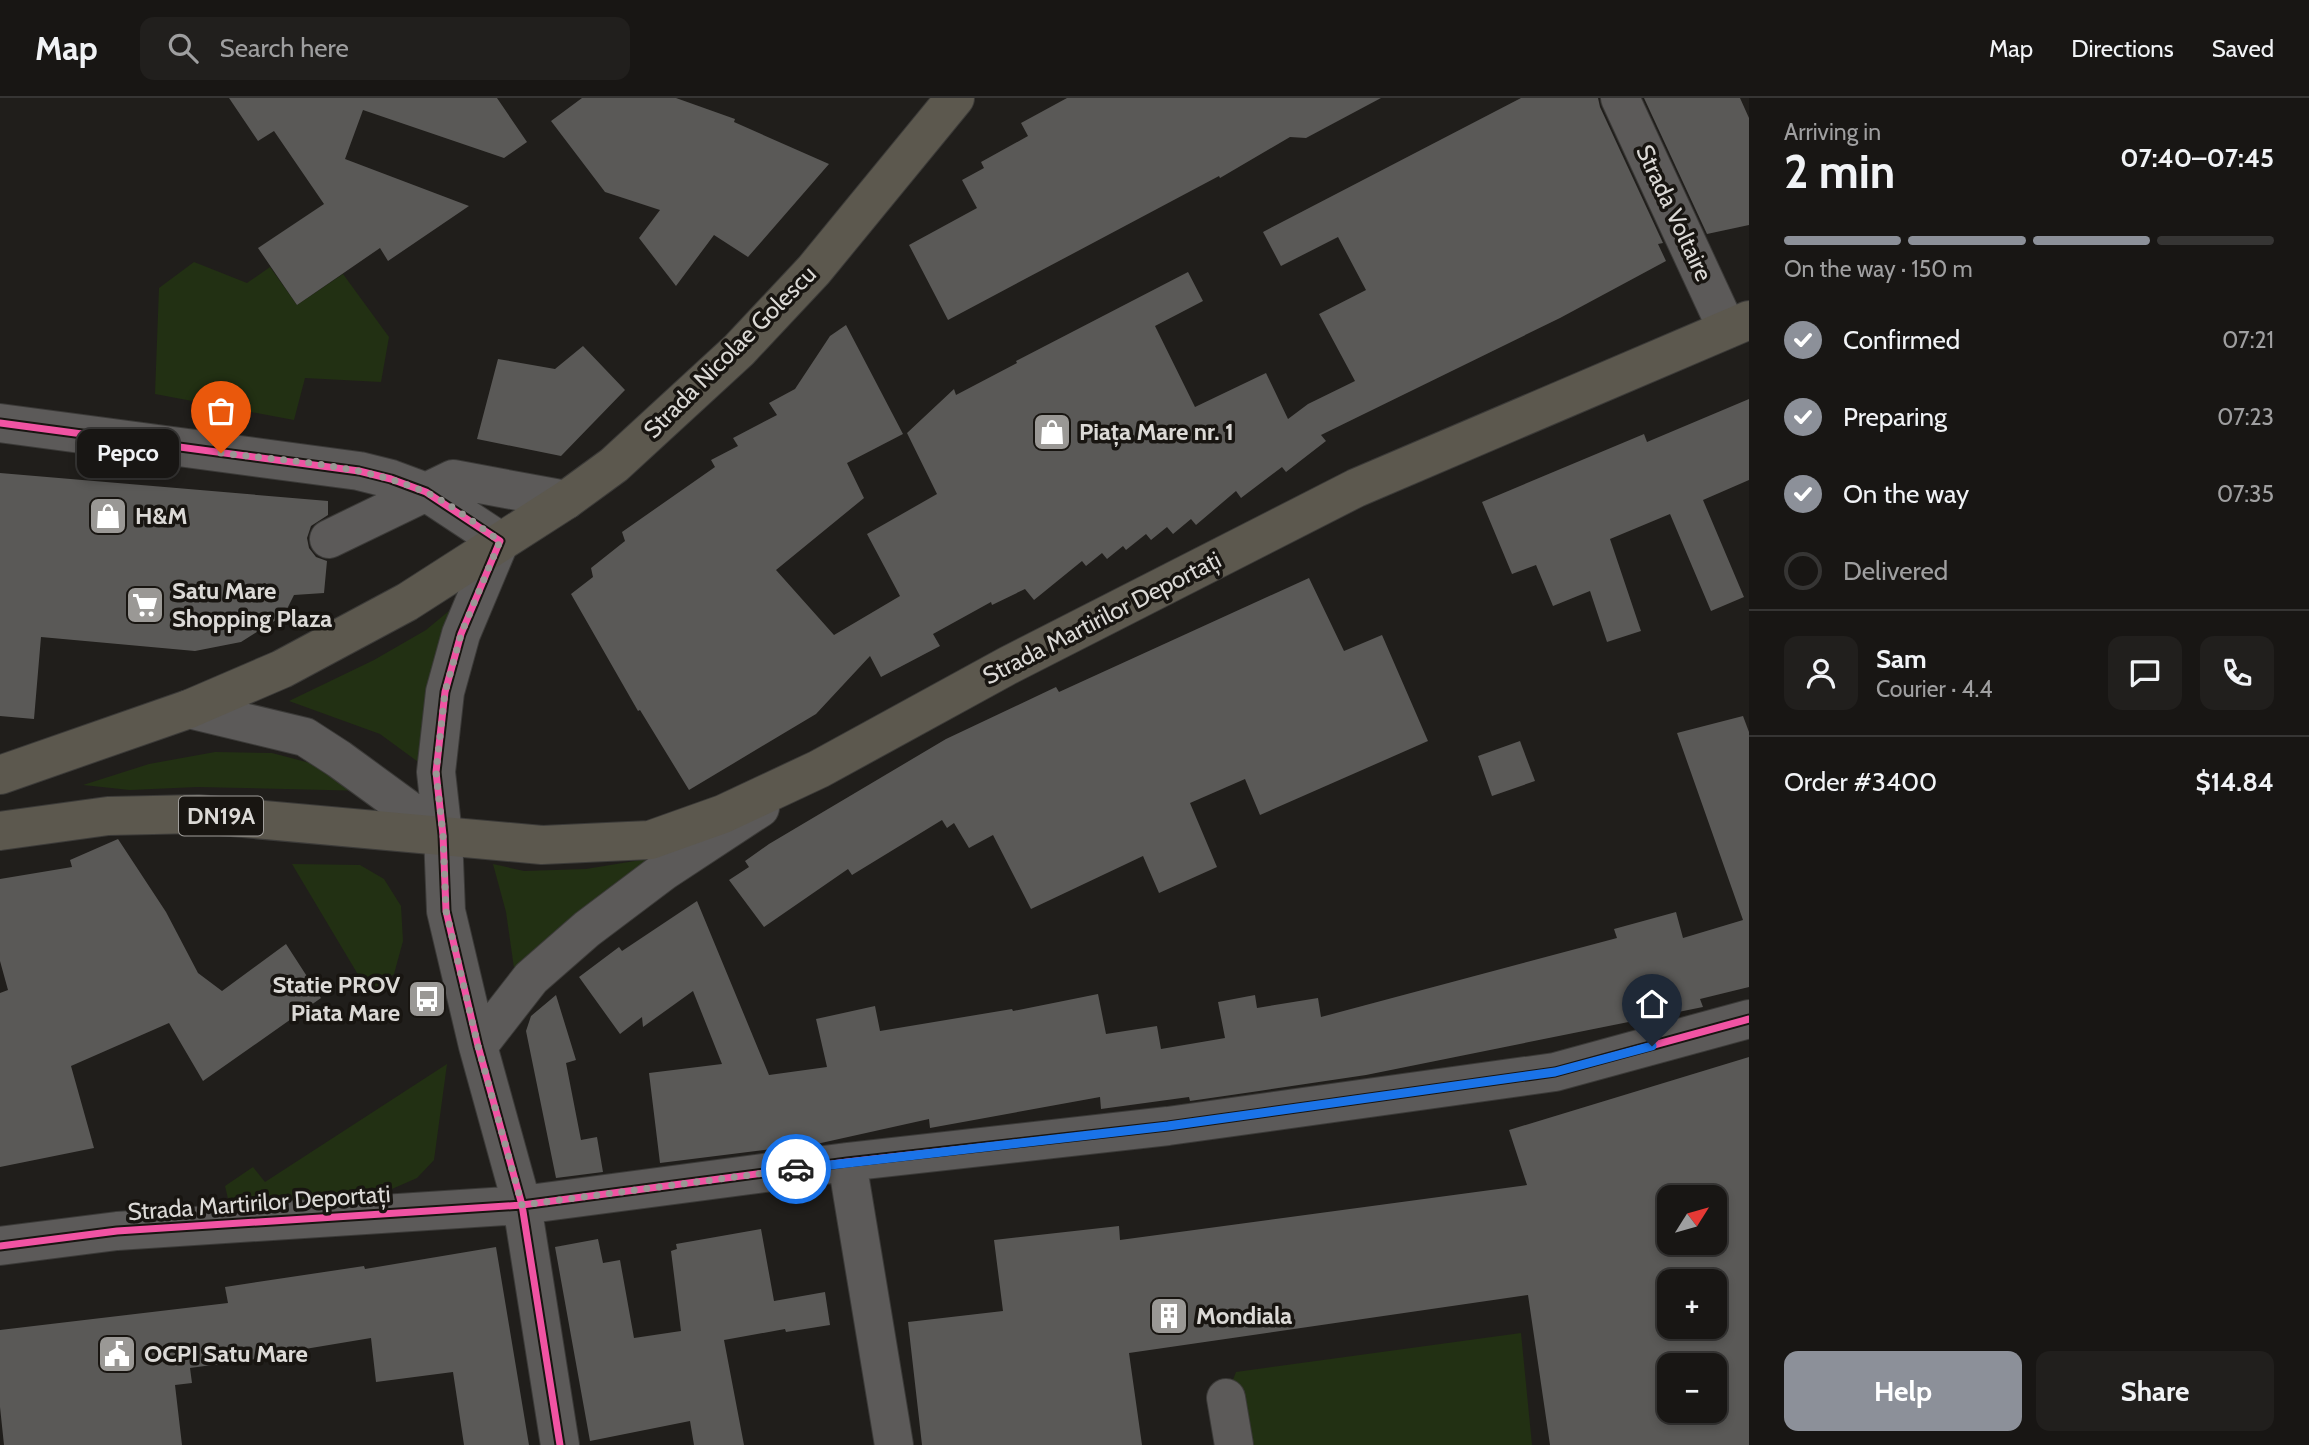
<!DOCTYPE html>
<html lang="en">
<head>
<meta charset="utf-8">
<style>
	body { margin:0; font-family:Cabin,sans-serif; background:#211f1d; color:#f1f3f6; height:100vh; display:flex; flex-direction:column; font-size:26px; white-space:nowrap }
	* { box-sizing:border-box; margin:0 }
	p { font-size:23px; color:#9f9fa0 }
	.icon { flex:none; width:38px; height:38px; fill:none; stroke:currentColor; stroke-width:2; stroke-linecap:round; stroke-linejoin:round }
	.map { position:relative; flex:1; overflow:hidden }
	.sheet { display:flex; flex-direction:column; background:#181614; width:560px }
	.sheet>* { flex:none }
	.needle { width:46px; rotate:53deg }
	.controls { position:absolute; left:1657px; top:1087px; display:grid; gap:14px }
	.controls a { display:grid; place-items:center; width:70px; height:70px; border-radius:14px; background:#181614; box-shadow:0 4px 10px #0003,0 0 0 2px #363534; font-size:35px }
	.pin { position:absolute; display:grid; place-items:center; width:60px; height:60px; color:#fff; margin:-72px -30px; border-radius:50% 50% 50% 0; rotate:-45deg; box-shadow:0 0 7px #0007 }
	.pin .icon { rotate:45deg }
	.courier { position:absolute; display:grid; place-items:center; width:70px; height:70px; margin:-35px; border:5px solid #1a73e8; border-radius:50%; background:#fff; color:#222; box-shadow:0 2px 9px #0007 }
	.bubble { position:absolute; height:49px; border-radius:14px; background:#181614; box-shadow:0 4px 10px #0003,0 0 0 2px #363534; font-size:23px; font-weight:700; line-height:49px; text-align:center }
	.headline em { font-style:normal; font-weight:700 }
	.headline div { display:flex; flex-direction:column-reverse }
	.headline { display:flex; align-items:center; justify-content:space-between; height:119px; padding:0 35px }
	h1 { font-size:46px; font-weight:700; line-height:52px }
	.bar { display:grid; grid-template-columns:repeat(4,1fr); gap:10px 7px; align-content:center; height:84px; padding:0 35px }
	.bar i { height:9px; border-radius:5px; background:#363534 }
	.bar .current { background:#8c9099 }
	.bar p { grid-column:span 4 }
	.line { display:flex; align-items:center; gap:18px; padding:0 35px; border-top:2px solid #363534 }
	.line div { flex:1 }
	.round { display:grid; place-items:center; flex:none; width:74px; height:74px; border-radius:14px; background:#211f1d }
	ol { padding:0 35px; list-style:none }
	li { display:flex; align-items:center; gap:21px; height:77px }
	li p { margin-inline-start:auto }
	li .icon { padding:7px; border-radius:50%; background:#8c9099; color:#fff; stroke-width:4 }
	li:last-child { color:#9f9fa0 }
	li i { width:38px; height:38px; border:4px solid #363534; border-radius:50% }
	.cta { display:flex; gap:14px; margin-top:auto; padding:14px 35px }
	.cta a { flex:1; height:80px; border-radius:14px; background:#8c9099; color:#fff; font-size:28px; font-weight:700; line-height:80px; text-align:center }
	.cta a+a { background:#211f1d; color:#f1f3f6 }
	header { display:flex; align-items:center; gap:42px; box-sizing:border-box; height:98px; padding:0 35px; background:#181614; border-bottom:2px solid #363534 }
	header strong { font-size:33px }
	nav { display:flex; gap:38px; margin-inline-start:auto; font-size:24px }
	.search { width:490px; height:63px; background:#211f1d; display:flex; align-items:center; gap:18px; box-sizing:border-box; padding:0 24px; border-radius:14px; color:#9f9fa0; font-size:26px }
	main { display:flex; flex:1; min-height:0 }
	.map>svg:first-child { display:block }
	.green { fill:#223013 }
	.building { fill:#5a5957; fill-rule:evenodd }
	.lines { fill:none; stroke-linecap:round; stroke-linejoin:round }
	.minor-casing { stroke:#3b3a38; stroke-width:40 }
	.major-casing { stroke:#3b3a38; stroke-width:40 }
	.minor { stroke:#5c5a59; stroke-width:38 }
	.major { stroke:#5c584e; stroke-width:38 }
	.cycleway-casing { stroke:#181511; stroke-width:11 }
	.cycleway { stroke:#f153a3; stroke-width:7 }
	.done { stroke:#9a9895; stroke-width:7; stroke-dasharray:0 12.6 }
	.route { stroke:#1a73e8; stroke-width:9 }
	.labels { text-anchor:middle; stroke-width:7; stroke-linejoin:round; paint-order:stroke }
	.shield { fill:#181511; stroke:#a09e9b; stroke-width:2 }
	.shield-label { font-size:23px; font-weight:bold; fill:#dbd9d6 }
	.street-label { font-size:24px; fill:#dbd9d6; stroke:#181511 }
	.poi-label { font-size:24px; font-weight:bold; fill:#dbd9d6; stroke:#181511; text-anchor:start }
</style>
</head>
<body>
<header>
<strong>Map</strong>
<div class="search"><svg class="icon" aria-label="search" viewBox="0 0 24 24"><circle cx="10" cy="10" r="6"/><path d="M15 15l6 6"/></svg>Search here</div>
<nav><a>Map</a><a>Directions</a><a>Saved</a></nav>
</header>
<main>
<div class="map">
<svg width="1749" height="1347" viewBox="0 0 1749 1347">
	<rect width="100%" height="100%" fill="#201e1b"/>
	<path class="green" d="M194,164L247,185L270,169L297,207L343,176L389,239L381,284L305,280L294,322L155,296L159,190Z
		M473,493L425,669L380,636L289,603L374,562L426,532Z
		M215,654L272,655L329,670L369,693L197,689L130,692L83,687L149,666Z
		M647,761L650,769L588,809L514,870L506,814L493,766L524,773L586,771Z
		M292,766L360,767L384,781L401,808L403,843L394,876L369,895Z
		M447,966L434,1062L417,1080L385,1094L244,1112L229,1105L225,1088L253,1069L265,1084Z
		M1521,1235L1532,1347H1234L1226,1300L1236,1274Z"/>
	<path class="building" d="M229,0H497L527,44L504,60L363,12L345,61L469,108L388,163L380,150L297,207L258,150L324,106L274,33L258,43Z
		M582,0H676L735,21L734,24L829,66L748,159L714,137L676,188L639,140L660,112L605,94L551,23Z
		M1067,0H1381L1306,40L1290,39L1220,80L1219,78L948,222L909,147L977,110L962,82L984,70L981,64L1028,38L1021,25Z
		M1521,0H1598L1600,9L1663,145L1658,146L1666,163L1560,220L1321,337L1326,343L1286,374L1282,369L1241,400L1236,393L1196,427L1191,421L1173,436L1167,429L1151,442L1146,436L1126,452L1123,448L1107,461L1102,455L1086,468L1082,463L1034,502L1025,491L992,507L991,504L933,536L940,548L881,579L870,558L816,616L689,692L640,612L638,613L571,496L593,479L591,470L625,443L622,434L715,369L711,362L738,348L733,340L777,317L769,305L795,291L830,238L846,227L903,336L847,365L864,400L776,472L834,537L900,498L867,436L937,396L907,335L954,291L956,297L1017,265L1016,263L1188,174L1203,203L1155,228L1195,309L1266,275L1288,321L1308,306L1355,283L1319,216L1366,192L1338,139L1281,168L1263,134Z
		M1644,0H1740L1749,20V127L1707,136Z
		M583,248L625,292L561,358L477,341L498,261L555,271Z
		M1749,301V382L1703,402L1744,499L1711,513L1670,416L1610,441L1641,533L1607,544L1590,493L1553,508L1536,467L1512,476L1482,404L1644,336L1647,344Z
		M0,375L328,403V417L311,428L307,440L309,450L316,459L327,463L324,495L294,497L284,517L241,544L195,553L41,539L34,621L0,618Z
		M1309,480L1344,553L1382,537L1428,643L1260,717L1245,681L1190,705L1217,769L1159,795L1143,758L1031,811L993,737L969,750L954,725L947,730L942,722L852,777L848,771L764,829L729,782L749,769L745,763L769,746L946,641L1056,589L1059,594Z
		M1743,618L1749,634V889L1700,901L1703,909L1366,977L1259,993L1190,1003L1189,999L1101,1011L1100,999L930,1030L929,1021L821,1045L660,1065L649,975L722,966L693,893L643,929L642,919L620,936L579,879L619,849L622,853L697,803L769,977L827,969L816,921L875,908L880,933L1012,911L1013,913L1098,896L1106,936L1157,928L1161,951L1225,940L1218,904L1255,897L1257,910L1318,900L1321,919L1617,840L1614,831L1676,814L1683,840L1743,822L1677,635Z
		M1520,643L1535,683L1492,698L1478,658Z
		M118,741L166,814L198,875L222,893L286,846L321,900L203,983L169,925L71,968L94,1050L0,1069V895L8,892L0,863V781L72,769L70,762Z
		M556,897L576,962L566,965L581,1042L597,1039L603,1074L556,1080L526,933L531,918Z
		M1749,959V1347H1550L1528,1197L1129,1255L1142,1347H922L908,1224L1003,1213L994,1142L1119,1128L1120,1142L1527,1087L1509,1032ZM1670,1099H1715V1144H1670ZM1670,1183H1715V1228H1670ZM1670,1267H1715V1312H1670Z
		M761,1131L774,1203L825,1194L830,1227L786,1234L785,1231L724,1242L744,1347H694L690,1323L590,1343L555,1149L598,1141L603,1165L620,1162L634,1240L681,1233L671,1153L677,1151L676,1146Z
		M496,1149L529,1347H464L453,1274L376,1284L371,1240L299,1252V1255L190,1270L192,1285L175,1287L182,1347H4L0,1309V1232L228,1205L225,1189L364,1168L365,1171Z"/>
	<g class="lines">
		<defs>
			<path id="minor" d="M1620,0L1727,231
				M0,325L359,373L391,381L426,394L500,443L461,536L445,594L436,674L443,737L446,813L478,948L522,1107L560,1347
				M329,441L453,381L566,402
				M189,611L305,639L339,661L443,737
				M478,948L531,880L587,831L664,773L760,710
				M847,1064L894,1347
				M0,1148L117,1133L522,1107L847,1064L1168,1028L1555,974L1749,921
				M1226,1300L1234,1347"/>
			<path id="major" d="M0,677L189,611L282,571L407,504L566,402L614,367L739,252L814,172L955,0
				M0,733L108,718L198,716L542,747L650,742L723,716L819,671L1009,567L1356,390L1749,222"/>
		</defs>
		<use href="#minor" class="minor-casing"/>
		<use href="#major" class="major-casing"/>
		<use href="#minor" class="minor"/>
		<use href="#major" class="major"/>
		<defs>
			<path id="cycleway" d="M0,325L359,373L391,381L426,394L500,443L461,536L445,594L436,674L443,737L446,813L478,948L522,1107L560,1347
				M0,1148L117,1133L522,1107L847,1064L1168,1028L1555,974L1749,921"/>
		</defs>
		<use href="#cycleway" class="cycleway-casing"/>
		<use href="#cycleway" class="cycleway"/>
	</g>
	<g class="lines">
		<path class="done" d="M221,355C288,363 360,366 423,393C449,404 477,427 500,443L461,536L456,555L445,594L436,674L443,737L446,813L478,948L522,1107L796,1071"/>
		<path class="route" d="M796,1071L1168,1028L1555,974L1652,948"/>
	</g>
	<defs>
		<symbol id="shop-square" viewBox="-11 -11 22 22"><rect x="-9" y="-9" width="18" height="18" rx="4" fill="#9a9895" stroke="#181511"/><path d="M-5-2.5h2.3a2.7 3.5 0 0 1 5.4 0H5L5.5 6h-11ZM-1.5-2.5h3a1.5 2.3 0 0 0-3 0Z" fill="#fff"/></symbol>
		<symbol id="supermarket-square" viewBox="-11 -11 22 22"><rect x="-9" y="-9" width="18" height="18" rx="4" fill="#9a9895" stroke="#181511"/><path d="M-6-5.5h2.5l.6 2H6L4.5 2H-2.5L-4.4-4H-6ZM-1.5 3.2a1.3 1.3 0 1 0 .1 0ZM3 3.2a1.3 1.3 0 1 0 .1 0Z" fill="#fff"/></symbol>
		<symbol id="bus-square" viewBox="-11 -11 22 22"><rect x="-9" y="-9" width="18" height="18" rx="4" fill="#9a9895" stroke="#181511"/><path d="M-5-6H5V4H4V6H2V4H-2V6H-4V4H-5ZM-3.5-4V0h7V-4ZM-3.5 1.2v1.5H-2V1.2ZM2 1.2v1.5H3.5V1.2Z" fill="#fff"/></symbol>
		<symbol id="building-square" viewBox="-11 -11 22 22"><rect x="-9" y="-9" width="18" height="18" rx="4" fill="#9a9895" stroke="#181511"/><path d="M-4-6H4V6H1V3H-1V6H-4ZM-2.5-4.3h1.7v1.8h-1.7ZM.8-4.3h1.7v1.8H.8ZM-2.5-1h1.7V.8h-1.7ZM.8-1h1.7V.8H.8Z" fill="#fff"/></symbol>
		<symbol id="civic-square" viewBox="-11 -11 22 22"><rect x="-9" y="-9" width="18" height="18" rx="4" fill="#9a9895" stroke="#181511"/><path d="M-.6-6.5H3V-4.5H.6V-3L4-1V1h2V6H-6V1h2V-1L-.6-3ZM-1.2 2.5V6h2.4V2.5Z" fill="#fff"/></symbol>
	</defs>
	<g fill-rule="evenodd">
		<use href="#shop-square" x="1030" y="312" width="44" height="44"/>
		<use href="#shop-square" x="86" y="396" width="44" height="44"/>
		<use href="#supermarket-square" x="123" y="485" width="44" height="44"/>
		<use href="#bus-square" x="405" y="879" width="44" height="44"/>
		<use href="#building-square" x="1147" y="1196" width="44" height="44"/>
		<use href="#civic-square" x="95" y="1234" width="44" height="44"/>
	</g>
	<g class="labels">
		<rect class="shield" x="179" y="698.5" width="84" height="39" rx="5"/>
		<g class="shield-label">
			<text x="221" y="726">DN19A</text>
		</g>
		<g class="street-label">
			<text transform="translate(1674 115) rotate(65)" y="8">Strada Voltaire</text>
			<text transform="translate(730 254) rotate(-45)" y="8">Strada Nicolae Golescu</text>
			<text transform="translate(1102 520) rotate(-27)" y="8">Strada Martirilor Deportați</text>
			<text transform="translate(259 1105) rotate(-4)" y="8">Strada Martirilor Deportați</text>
		</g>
		<g class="poi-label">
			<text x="1079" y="342">Piața Mare nr. 1</text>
			<text x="135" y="426">H&amp;M</text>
			<text x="172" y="501">Satu Mare<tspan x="172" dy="28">Shopping Plaza</tspan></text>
			<text x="400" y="895" text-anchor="end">Statie PROV<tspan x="400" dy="28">Piata Mare</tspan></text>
			<text x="1196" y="1226">Mondiala</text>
			<text x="144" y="1264">OCPI Satu Mare</text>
		</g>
	</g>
</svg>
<div class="controls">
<a><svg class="needle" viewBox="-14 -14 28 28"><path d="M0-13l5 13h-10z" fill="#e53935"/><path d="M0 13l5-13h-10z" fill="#9f9fa0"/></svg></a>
<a>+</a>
<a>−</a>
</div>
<div class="pin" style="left:221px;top:355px;background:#ea580c"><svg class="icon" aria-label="bag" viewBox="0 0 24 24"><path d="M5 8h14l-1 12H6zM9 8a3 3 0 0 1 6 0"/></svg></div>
<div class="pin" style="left:1652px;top:948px;background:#1f2937"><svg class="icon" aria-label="home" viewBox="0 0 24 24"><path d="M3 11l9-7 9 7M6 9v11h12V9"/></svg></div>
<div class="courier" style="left:796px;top:1071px"><svg class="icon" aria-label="car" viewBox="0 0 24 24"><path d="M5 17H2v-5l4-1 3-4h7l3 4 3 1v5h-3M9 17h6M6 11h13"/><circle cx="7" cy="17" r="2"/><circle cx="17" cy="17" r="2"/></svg></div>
<div class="bubble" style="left:77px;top:331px;width:102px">Pepco</div>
</div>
<section class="sheet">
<div class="headline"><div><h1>2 min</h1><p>Arriving in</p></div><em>07:40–07:45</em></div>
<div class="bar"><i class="current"></i><i class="current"></i><i class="current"></i><i></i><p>On the way · 150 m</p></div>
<ol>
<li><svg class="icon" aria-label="check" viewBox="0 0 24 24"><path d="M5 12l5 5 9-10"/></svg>Confirmed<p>07:21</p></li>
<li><svg class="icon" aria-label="check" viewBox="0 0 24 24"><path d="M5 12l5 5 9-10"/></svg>Preparing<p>07:23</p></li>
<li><svg class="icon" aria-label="check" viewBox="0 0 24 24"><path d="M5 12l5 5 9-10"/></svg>On the way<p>07:35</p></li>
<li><i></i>Delivered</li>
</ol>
<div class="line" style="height:126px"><a class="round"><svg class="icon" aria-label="person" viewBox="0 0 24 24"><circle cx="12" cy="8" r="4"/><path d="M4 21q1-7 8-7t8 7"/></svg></a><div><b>Sam</b><p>Courier · 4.4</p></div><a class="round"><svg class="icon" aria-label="chat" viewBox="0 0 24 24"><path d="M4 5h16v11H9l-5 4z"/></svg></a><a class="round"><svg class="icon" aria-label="phone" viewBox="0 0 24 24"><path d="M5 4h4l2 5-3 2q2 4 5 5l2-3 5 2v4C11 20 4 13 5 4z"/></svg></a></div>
<div class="line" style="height:91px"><div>Order #3400</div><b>$14.84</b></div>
<div class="cta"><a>Help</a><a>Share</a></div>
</section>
</main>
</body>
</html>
